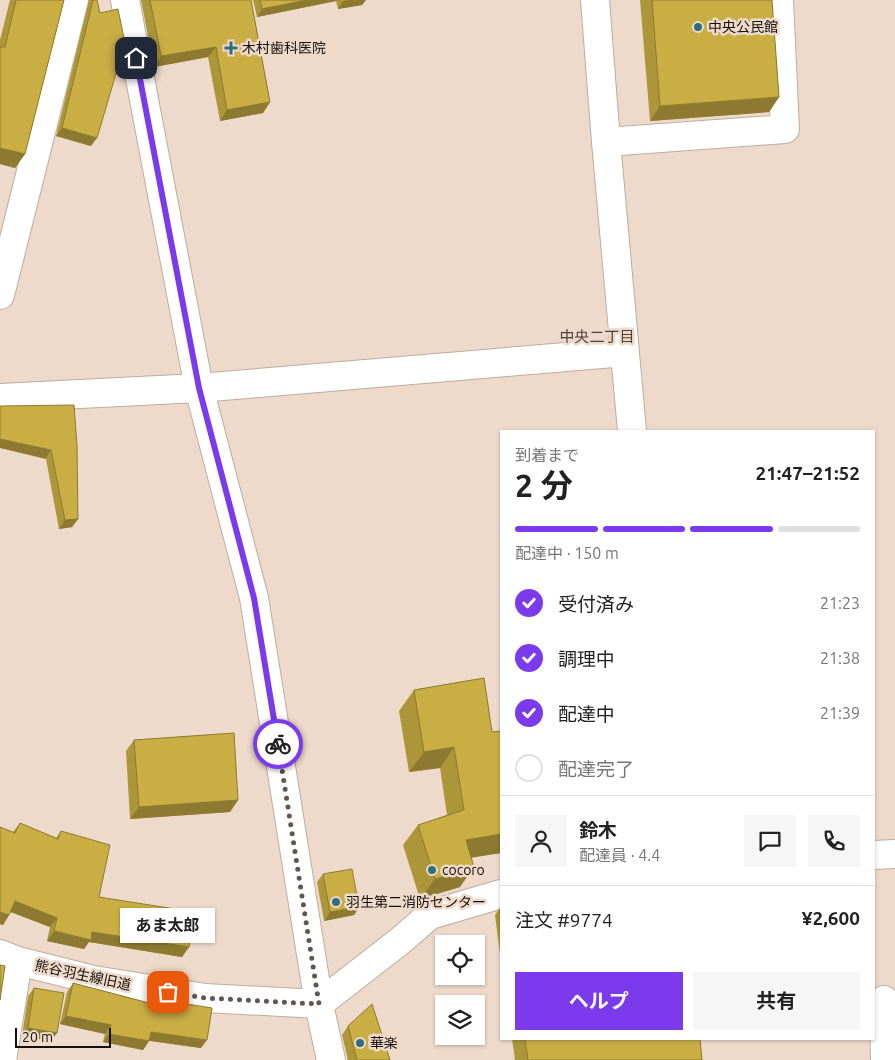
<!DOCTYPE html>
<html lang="ja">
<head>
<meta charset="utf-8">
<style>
	body { margin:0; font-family:Ubuntu,"Noto Sans JP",sans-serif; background:#f6f6f6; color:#222; height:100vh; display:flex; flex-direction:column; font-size:19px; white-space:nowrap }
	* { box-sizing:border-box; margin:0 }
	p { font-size:16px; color:#767676 }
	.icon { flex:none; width:28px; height:28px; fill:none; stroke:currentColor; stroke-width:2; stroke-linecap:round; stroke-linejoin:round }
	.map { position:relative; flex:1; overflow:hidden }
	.drawer { position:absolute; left:500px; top:430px; width:375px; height:610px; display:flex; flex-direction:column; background:#fff; border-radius:0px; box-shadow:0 1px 4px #0004 }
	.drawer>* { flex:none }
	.buttons { position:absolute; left:435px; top:935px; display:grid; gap:10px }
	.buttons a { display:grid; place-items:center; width:50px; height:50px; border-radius:0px; background:#fff; box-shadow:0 1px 4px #0004; font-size:25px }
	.scale { position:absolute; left:15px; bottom:12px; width:96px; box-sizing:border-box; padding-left:5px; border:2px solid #150e09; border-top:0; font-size:14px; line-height:18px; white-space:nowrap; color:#150e09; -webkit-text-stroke:4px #eedaca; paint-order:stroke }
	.pin { position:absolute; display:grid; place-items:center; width:42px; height:42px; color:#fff; margin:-21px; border-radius:10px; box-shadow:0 2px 8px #0006 }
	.courier { position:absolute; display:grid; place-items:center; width:50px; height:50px; margin:-25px; border:4px solid #7c3aed; border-radius:50%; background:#fff; color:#222; box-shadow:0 1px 6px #0007 }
	.bubble { position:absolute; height:35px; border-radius:0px; background:#fff; box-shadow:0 1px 4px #0004; font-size:16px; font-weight:700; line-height:35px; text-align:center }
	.overview em { font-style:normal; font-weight:700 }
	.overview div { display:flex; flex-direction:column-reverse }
	.overview { display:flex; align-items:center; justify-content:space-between; height:85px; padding:0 15px }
	h1 { font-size:32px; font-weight:700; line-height:38px }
	.bar { display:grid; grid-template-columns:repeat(4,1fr); gap:8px 5px; align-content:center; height:60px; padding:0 15px }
	.bar i { height:6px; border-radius:4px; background:#e0e0e0 }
	.bar .active { background:#7c3aed }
	.bar p { grid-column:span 4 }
	.line { display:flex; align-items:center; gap:12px; padding:0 15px; border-top:1px solid #e0e0e0 }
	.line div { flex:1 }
	.round { display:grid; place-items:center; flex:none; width:52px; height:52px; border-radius:0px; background:#f6f6f6 }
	ol { padding:0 15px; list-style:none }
	li { display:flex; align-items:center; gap:15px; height:55px }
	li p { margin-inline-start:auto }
	li .icon { padding:5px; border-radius:50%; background:#7c3aed; color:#fff; stroke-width:4 }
	li:last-child { color:#767676 }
	li i { width:28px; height:28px; border:2px solid #e0e0e0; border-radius:50% }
	.action { display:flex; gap:10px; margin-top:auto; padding:10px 15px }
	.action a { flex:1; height:58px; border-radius:0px; background:#7c3aed; color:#fff; font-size:20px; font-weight:700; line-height:58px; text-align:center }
	.action a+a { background:#f6f6f6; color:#222 }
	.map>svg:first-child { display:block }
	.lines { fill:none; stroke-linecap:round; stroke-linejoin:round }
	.minor-casing { stroke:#beac9d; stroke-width:30 }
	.minor { stroke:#fff; stroke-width:28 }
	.wall { fill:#ad963a }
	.shaded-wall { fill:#8d7a30 }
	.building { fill:#c9ae44; stroke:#8d7a30 }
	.done { stroke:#61554d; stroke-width:5; stroke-dasharray:0 9 }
	.route { stroke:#7c3aed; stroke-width:6 }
	.poi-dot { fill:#2e6e82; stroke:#eedaca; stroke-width:2 }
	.labels { text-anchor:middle; stroke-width:5; stroke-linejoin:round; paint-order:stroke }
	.poi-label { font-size:14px; fill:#150e09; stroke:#eedaca; text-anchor:start }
	.street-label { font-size:14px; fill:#150e09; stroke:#eedaca }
	.neighbourhood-label { font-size:15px; fill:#524235; stroke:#eedaca }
</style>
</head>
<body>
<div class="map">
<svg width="895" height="1060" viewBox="0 0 895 1060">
	<rect width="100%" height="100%" fill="#eedaca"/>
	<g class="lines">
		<defs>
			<path id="minor" d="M125,0L199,388L254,598L319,1004L331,1060
				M595,0L606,142L632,431
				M606,142L785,129L779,0
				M0,295L74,0
				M0,398L199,388L625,352
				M874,855L895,854
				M0,954L18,961L94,980L205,998L319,1004
				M884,1000L885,1060
				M319,1004L400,941L430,915L501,894
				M2,1060L18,961"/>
		</defs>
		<use href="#minor" class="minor-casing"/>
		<use href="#minor" class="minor"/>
	</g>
	<path class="wall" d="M10,0H64L25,154L15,168L0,164V40Z
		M89,0H97L91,146L56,136Z
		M141,0H251L270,102L263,113L220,121L208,57L154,67Z
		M253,0H366L362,5L338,9L336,1L257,17Z
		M640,0H772L779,97L769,112L650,121Z
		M74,405L78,519L72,527L59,529L46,459Z
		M484,678L501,853L471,857L460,887L420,899L403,845L418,825L447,815L440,768L409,772L399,711L414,690Z
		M134,740L238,800L230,812L130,819L126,751Z
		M20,823L56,838L61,831L99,897L189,947L182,957L89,942L84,949L47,941L50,927L11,912L9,915L3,925L0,924V827L13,832Z
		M323,874L359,907L354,915L324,921L317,882Z
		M501,906V961L495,915Z
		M73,983L158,1005L162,1000L201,1048L149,1041L143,1050L103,1042L105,1034L60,1024L67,992Z
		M34,988L51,1041L22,1036L28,996Z
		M348,1026L390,1060H348L342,1035Z
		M512,1039H700L702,1060H515Z"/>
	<path class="shaded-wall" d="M307,0H337L336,1L257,17L262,9Z
		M350,0H366L362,5L338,9L343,1Z
		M216,47L208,57L154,67L161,56Z
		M779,97L769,112L650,121L660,106Z
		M270,102L263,113L220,121L227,110Z
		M62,128L97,138L91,146L56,136Z
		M0,148L25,154L15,168L0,164Z
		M0,439L51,450L46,459L0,448Z
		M78,519L72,527L59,529L65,520Z
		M454,747L440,768L409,772L424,752Z
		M238,800L230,812L130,819L139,807Z
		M501,834V853L451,861L466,840Z
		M474,867L460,887L420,899L435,879Z
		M15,901L57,918L50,927L8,911Z
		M359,907L354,915L324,921L330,912Z
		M0,912L9,915L3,925L0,924Z
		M54,931L92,932L189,947L182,957L89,942L84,949L47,941Z
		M66,1016L111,1025L105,1034L60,1024Z
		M28,1028L57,1033L51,1041L22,1036Z
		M151,1032L207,1040L201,1048L145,1040Z
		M109,1034L149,1041L143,1050L103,1042Z"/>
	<path class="building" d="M16,0H64L25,154L0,148V47H5Z
		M93,0H97L100,13L118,9L125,43L97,138L62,128Z
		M150,0H251L270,102L227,110L216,47L161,56Z
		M260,0H307L262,9Z
		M652,0H772L779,97L660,106Z
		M74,405L77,446L78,519L65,520L51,450L0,439V406Z
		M484,678L492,732L501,731V834L466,840L474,867L435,879L418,825L464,810L454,747L424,752L414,690Z
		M234,733L238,800L139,807L134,740Z
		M20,823L58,839L61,831L110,845L99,897L194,912L189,947L92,932L91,940L54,931L57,918L15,901L9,915L0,912V827L15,833Z
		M352,869L359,907L330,912L323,874Z
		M0,965L5,966L0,1000Z
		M73,983L160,1006L162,1000L212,1008L207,1040L151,1032L149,1041L109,1034L111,1025L66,1016Z
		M34,988L64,993L57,1033L28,1028Z
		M372,1004L390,1060H357L348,1026Z
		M525,1039H700L702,1060H528Z"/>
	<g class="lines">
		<path class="done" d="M168,992L205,998L319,1004L278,744"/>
		<path class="route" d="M136,58L199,388L254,598L278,744"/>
	</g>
	<g class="poi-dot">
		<circle cx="698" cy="27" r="5"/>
		<path d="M228.5 40.5h5v5h5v5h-5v5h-5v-5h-5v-5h5z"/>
		<circle cx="432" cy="870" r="5"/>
		<circle cx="336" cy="902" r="5"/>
		<circle cx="360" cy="1043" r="5"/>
	</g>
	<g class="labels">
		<g class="poi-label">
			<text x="708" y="32">中央公民館</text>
			<text x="242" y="53">木村歯科医院</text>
			<text x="442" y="875">cocoro</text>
			<text x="346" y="907">羽生第二消防センター</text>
			<text x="370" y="1048">華楽</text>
		</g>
		<g class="street-label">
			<text transform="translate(83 975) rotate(12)" y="5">熊谷羽生線旧道</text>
		</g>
		<g class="neighbourhood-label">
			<text x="597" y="342">中央二丁目</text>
		</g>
	</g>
</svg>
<div class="buttons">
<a><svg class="icon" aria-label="locate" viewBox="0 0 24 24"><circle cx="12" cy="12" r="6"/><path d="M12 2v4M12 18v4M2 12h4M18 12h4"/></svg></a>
<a><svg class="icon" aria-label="layers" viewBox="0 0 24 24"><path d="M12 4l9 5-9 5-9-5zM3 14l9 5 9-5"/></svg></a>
</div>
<div class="scale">20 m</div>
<div class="pin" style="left:168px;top:992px;background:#ea580c"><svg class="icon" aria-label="bag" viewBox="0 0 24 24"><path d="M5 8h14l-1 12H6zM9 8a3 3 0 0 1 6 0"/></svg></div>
<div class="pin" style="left:136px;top:58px;background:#1f2937"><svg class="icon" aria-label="home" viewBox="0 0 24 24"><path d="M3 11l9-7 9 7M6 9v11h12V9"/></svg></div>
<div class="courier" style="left:278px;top:744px"><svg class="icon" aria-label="bike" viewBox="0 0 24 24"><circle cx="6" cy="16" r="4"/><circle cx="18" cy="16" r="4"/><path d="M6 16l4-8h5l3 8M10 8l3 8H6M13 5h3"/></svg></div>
<div class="bubble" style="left:120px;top:908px;width:95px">あま太郎</div>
<section class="drawer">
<div class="overview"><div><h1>2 分</h1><p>到着まで</p></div><em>21:47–21:52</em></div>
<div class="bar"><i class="active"></i><i class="active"></i><i class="active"></i><i></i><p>配達中 · 150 m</p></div>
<ol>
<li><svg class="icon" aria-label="check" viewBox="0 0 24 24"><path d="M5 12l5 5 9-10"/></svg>受付済み<p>21:23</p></li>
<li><svg class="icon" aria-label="check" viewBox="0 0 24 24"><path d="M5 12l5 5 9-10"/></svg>調理中<p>21:38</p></li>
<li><svg class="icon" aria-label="check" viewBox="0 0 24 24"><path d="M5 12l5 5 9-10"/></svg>配達中<p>21:39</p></li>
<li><i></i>配達完了</li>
</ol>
<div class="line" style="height:90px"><a class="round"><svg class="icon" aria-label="person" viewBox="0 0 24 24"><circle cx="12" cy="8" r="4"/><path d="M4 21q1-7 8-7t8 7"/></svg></a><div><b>鈴木</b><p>配達員 · 4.4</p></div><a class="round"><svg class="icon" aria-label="chat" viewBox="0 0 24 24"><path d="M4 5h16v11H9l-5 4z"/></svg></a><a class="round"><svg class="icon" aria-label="phone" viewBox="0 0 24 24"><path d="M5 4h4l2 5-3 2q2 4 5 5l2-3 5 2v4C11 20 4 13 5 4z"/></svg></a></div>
<div class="line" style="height:65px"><div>注文 #9774</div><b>¥2,600</b></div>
<div class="action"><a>ヘルプ</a><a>共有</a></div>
</section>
</div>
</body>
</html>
